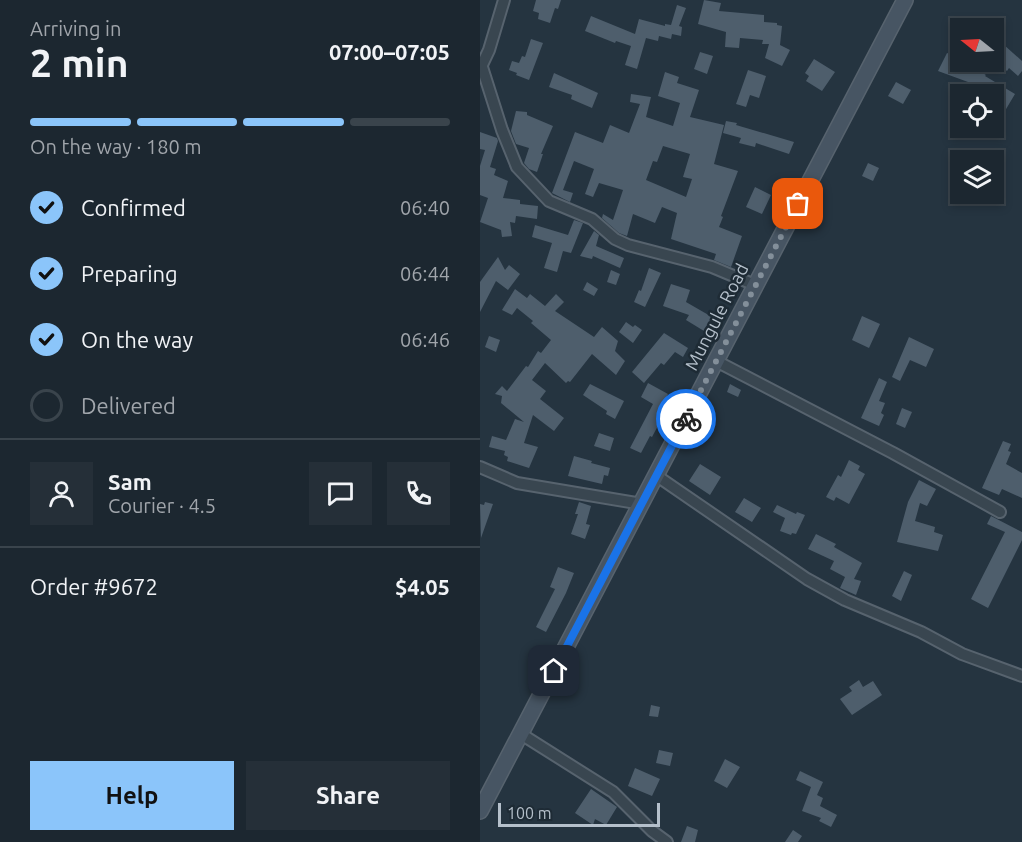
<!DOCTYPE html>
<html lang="en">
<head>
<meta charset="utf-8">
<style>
	body { margin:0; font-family:Ubuntu,sans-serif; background:#252f38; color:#f1f3f6; height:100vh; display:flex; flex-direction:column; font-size:22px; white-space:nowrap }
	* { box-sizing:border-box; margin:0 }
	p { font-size:20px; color:#a0a5ab }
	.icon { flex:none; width:33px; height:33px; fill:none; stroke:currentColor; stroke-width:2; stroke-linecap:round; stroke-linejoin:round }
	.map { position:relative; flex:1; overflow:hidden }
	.sheet { display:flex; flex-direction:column; background:#1c2730; width:480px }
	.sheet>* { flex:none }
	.needle { width:39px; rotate:288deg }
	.controls { position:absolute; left:470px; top:18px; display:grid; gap:12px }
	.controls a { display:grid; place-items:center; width:54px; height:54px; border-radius:0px; background:#1c2730; box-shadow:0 3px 9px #0003,0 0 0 2px #3a444c; font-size:30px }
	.scale { position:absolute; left:18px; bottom:15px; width:162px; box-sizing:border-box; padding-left:6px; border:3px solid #b5c0cb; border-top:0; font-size:16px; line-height:21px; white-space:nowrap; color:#b5c0cb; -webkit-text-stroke:4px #1e2b35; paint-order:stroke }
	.pin { position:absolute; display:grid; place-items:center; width:51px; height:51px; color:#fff; margin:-26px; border-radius:12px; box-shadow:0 3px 9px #0006 }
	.courier { position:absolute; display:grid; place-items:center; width:60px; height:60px; margin:-30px; border:4px solid #1a73e8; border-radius:50%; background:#fff; color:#222; box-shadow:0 2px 8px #0007 }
	.summary em { font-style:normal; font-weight:700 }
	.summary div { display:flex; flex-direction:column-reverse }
	.summary { display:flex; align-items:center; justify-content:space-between; height:102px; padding:0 30px }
	h1 { font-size:39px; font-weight:700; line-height:45px }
	.bar { display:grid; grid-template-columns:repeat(4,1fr); gap:9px 6px; align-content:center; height:72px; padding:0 30px }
	.bar i { height:8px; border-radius:4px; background:#3a444c }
	.bar .selected { background:#8bc5fa }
	.bar p { grid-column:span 4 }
	.line { display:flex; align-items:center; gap:15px; padding:0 30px; border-top:2px solid #3a444c }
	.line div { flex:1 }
	.round { display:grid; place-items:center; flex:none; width:63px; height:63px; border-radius:0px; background:#252f38 }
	ol { padding:0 30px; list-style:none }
	li { display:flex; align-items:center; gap:18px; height:66px }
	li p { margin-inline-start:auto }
	li .icon { padding:6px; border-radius:50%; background:#8bc5fa; color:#111; stroke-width:4 }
	li:last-child { color:#a0a5ab }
	li i { width:33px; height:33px; border:3px solid #3a444c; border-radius:50% }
	.primary-button { display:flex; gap:12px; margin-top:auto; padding:12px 30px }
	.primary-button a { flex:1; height:69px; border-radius:0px; background:#8bc5fa; color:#111; font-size:24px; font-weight:700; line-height:69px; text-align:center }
	.primary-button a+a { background:#252f38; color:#f1f3f6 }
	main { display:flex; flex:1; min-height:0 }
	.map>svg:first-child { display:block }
	.building { fill:#4e5e6c; fill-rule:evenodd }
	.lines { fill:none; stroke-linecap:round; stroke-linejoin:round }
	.street-casing { stroke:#57636e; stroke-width:14 }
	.secondary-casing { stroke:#57636e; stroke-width:18 }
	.street { stroke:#394650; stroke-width:10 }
	.secondary { stroke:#475563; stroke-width:15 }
	.done { stroke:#838f9a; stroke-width:6; stroke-dasharray:0 10.8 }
	.route { stroke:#1a73e8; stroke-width:8 }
	.labels { text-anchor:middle; stroke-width:5; stroke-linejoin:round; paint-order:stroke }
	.street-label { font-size:18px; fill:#b5c0cb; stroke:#1e2b35 }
</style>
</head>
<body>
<main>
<section class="sheet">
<div class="summary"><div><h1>2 min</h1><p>Arriving in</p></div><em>07:00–07:05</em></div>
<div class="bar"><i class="selected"></i><i class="selected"></i><i class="selected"></i><i></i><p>On the way · 180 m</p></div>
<ol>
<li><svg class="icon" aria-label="check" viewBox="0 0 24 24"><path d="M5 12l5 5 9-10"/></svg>Confirmed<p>06:40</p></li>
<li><svg class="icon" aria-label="check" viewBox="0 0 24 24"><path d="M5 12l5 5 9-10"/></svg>Preparing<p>06:44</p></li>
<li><svg class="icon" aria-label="check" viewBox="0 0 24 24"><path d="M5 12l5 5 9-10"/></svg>On the way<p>06:46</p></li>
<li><i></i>Delivered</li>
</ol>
<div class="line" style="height:108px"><a class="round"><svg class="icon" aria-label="person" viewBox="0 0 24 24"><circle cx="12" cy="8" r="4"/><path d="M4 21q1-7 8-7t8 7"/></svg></a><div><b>Sam</b><p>Courier · 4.5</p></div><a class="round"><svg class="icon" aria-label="chat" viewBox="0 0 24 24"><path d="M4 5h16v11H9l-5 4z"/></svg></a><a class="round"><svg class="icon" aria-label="phone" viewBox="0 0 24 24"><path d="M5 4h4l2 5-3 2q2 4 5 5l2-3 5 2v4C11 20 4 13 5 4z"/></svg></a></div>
<div class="line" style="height:78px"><div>Order #9672</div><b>$4.05</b></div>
<div class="primary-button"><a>Help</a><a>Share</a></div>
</section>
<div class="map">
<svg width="542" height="842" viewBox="0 0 542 842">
	<rect width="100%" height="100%" fill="#253440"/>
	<path class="building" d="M56,0H81L78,9L75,8L70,23L58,19L59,13L53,11Z
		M224,0L241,3L239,11L284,15V22L297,23V25L302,26L300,45L310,50L302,66L285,58L289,44H282L283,40L260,38L259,48L245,47L246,32L218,24Z
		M197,5L206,8L199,26L202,27L201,36L192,34L191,39L179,36L178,41L166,38L157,69L145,65L151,46L136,41L135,43L105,31L111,16L155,34L159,19L185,26V24L191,25Z
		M513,35L542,61V71L538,76L529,68L527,71L513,59Z
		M51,39L63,43L49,80L36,75L37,73L29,70L32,61L39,63L42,56L45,57Z
		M220,52L233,56L227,74L214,69Z
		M467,53L480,58V62H489L488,64L506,75L505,76L535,94L513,131V94H488L483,92L488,82L458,71Z
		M334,59L355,72L342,91L326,81L329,76L325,73Z
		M268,70L286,76L279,98L270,95L266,107L256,104Z
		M185,72L199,77L197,83L219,90L210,117L244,125L234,164L258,171L241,216L243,217L239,227L262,236L251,267L234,260L236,254L191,239L197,213L182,207L175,223L153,214L147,236L139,233L122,218L123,214L133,220L143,190L119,183L113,197L105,194L114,169L94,161L83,190L93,193L90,202L72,193L95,132L123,143L130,125L149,133L160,104L150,102L151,94L171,97L166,117L193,126L200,103L178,96ZM183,146L210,154L203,177L212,179L206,197L166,180L173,161L177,162Z
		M74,73L118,93L112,108L91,99L92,95L69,87Z
		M416,82L431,90L423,104L408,96Z
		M36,111L47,112V115L73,126L61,154H63L57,172L49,169L44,163L49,148L36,144L31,131Z
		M246,121L257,123L256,125L314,142L309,154L276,143L275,147L259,143L261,138L243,133Z
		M0,132L17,138L18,141L10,167L16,169L14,175L28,181L23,198L40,200V204L58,206L57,219L36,216L35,223L30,222L32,236L22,237L21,230L0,222L8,198L0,195V166L5,150L0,149Z
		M388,163L399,168L393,181L382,176Z
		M275,187L291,195L282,214L266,207Z
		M94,220L103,223L91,253L83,251L77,272L64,268L72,243L52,237L55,225L88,235Z
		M114,231L119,235L116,246L144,258L140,268L113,256L112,259L100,256Z
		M18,257L25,270L29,265L40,274L28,290L16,281L0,312V282Z
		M169,268L181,273L165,307L154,302L159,290L161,291Z
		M131,270L140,274L136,285L127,282Z
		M107,282L118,289L114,296L103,290Z
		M191,284L210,290L206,302L232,317L224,331L206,320L209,315L183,306Z
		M35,289L47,298L50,294L65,306L76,294L84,302L75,311L114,337L122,327L138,341L135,351L145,361L136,375L112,354L90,382L88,381L86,383L65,363L52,380L66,391L60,399L84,418L74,431L53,415L44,443L58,447L49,468L27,461L28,457L24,455L25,451L9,447L12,436L26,440L35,419L44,422L21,403L22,396L15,394L22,386L27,391L46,366L48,367L58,351L61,353L71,340L51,323L53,321L37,308L32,315L22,310Z
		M382,316L400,324L389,348L372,340Z
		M146,322L153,327L155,325L162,330L153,343L139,332Z
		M184,333L208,348L203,357L195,352L184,365L181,363L164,383L152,372Z
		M9,336L20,340L16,352L5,347Z
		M429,337L454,349L446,367L430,360L420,381L412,377Z
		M399,378L407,382L399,401L405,403L401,413L404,415L399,426L381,418Z
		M168,383L188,394L183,404L188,407L172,437L170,436L161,453L150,448L173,404L161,397Z
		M110,384L144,401L135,419L126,414L127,411L103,395Z
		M250,384L261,390L258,397L247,392Z
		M422,408L432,412L425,428L416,424Z
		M119,433L134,438L130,451L114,446Z
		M523,441L531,444L528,451L531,452L526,464L542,473V498L522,489L519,495L502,488Z
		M94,456L112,461L111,463L130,468L128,476L124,475L122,484L88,476Z
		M369,460L380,466L378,470L385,474L369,504L356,497L354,501L346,497L358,475L361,477Z
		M220,464L241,477L230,495L209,481Z
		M439,480L456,489L447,506L440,503L435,521L455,527L454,532L463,535L458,551L417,542L428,502Z
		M264,498L281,508L272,522L255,512Z
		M5,502L13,504L1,538L0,504L4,505Z
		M99,502L111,506L106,524L110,525L105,539L91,534L98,514H95Z
		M297,505L316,514L317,512L325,515L316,534L312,533L311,535L300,531L305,518L293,512Z
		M511,516L542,532V540L508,608L491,599L525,532L507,524Z
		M336,534L356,544L354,547L382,563L374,579L381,581L376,595L360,588L365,577L350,569L354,561L328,549Z
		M78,567L94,573L86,593L66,632L56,627L75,589L70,587Z
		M424,571L432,575L421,601L412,596Z
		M379,680L383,687L393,681L402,695L372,715L360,699L372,691L369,687Z
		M171,705L180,707L178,717L169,716Z
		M179,750L193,753L190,766L176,763Z
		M245,759L260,767L247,788L234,781Z
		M155,768L180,779L172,796L148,786Z
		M320,771L343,782L337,795L343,798L340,806L357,815L351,827L339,821L341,818L322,811L331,787L316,780Z
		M111,789L137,807L126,825L115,819L113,825L95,813Z
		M207,826L218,830L215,842H201Z
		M313,830L322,836L318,842H305Z"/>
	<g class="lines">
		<defs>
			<path id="street" d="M2,67L22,130L37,167L69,201L112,219L135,239L148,245L232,267L275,285
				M0,69L9,50L24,0
				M236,361L413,453L520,512
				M0,467L37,483L162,504
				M177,476L327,579L365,600L441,632L482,654L542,676
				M41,734L133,792L172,831L187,842"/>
			<path id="secondary" d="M0,811L425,0"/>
		</defs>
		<use href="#street" class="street-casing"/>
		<use href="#secondary" class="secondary-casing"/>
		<use href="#street" class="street"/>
		<use href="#secondary" class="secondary"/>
	</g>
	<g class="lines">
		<path class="done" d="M206,419L318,204"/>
		<path class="route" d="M74,671L206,419"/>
	</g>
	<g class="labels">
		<g class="street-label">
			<text transform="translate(237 317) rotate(-63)" y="6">Mungule Road</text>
		</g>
	</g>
</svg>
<div class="controls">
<a><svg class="needle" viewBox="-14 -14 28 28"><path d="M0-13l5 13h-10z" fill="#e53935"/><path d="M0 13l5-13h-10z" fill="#a0a5ab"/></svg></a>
<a><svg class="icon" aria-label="locate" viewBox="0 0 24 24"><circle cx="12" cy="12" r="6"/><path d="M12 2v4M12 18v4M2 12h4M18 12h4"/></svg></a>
<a><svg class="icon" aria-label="layers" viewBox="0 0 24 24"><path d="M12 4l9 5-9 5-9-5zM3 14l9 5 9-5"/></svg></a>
</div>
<div class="scale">100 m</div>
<div class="pin" style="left:318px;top:204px;background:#ea580c"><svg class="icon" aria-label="bag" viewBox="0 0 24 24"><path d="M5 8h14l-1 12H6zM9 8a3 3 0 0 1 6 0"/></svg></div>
<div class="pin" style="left:74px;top:671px;background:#1f2937"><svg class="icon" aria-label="home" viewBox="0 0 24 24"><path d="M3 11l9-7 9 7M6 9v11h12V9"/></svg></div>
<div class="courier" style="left:206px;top:419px"><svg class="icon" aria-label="bike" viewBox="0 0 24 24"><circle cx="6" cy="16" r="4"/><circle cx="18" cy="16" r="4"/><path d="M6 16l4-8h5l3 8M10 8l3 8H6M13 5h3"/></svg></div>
</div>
</main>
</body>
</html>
